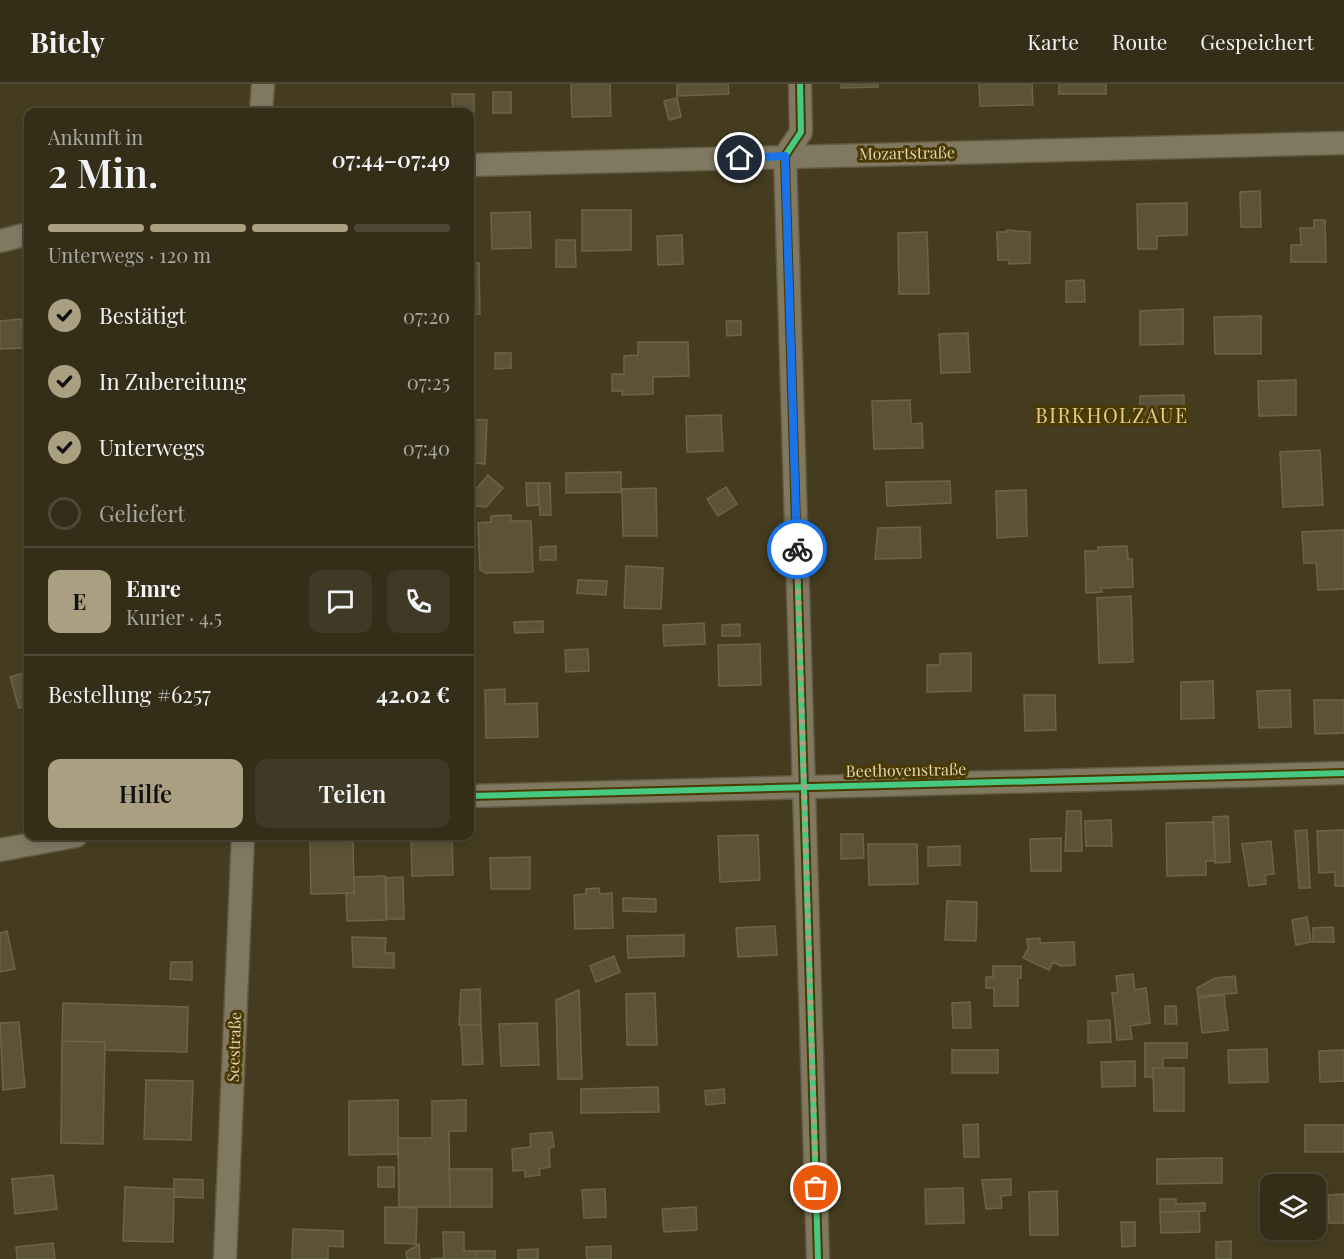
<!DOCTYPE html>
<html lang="de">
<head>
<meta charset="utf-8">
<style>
	body { margin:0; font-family:"Playfair Display",serif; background:#3f3925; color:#f1f3f6; height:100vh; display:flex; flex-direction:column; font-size:22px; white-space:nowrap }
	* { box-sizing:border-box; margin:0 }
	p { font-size:20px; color:#a9a8a2 }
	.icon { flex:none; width:33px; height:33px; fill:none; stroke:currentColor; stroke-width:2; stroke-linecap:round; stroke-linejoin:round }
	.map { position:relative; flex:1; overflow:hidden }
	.details { position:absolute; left:24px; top:24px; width:450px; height:732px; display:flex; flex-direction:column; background:#342d18; border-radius:12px; box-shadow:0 3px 9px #0003,0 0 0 2px #4e4937 }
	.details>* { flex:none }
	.tools { position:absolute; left:1260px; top:1090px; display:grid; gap:12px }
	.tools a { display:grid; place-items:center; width:66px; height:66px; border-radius:12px; background:#342d18; box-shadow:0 3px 9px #0003,0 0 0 2px #4e4937; font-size:30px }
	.pin { position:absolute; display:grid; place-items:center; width:51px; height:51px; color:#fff; margin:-26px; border:3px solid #fff; border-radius:50%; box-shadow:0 2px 6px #0007 }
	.courier { position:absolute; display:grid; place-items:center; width:60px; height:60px; margin:-30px; border:4px solid #1a73e8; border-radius:50%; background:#fff; color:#222; box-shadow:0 2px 8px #0007 }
	.overview em { font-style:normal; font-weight:600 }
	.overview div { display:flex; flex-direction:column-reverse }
	.overview { display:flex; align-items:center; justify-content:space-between; height:102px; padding:0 24px }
	h1 { font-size:39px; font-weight:600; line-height:45px }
	.bar { display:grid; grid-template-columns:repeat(4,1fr); gap:9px 6px; align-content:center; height:72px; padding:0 24px }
	.bar i { height:8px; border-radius:4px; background:#4e4937 }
	.bar .selected { background:#aa9f81 }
	.bar p { grid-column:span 4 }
	.line { display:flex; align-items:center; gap:15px; padding:0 24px; border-top:2px solid #4e4937 }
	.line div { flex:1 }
	.round { display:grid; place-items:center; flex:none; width:63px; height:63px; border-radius:12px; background:#3f3925 }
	ol { padding:0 24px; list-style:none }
	li { display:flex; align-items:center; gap:18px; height:66px }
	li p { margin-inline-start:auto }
	li .icon { padding:6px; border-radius:50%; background:#aa9f81; color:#111; stroke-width:4 }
	li:last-child { color:#a9a8a2 }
	li i { width:33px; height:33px; border:3px solid #4e4937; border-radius:50% }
	.action { display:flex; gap:12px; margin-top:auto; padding:12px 24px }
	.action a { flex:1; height:69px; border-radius:12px; background:#aa9f81; color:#111; font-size:24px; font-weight:600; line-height:69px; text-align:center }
	.action a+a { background:#3f3925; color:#f1f3f6 }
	header { display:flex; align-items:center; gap:36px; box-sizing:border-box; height:84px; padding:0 30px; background:#342d18; border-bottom:2px solid #4e4937 }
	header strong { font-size:28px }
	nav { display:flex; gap:33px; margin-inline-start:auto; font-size:21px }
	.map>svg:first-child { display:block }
	.building { fill:#5b5237; stroke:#6c644a; stroke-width:1.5 }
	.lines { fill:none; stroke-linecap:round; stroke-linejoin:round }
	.minor-casing { stroke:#615942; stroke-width:25 }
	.minor { stroke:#807861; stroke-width:22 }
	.cycleway-casing { stroke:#493a03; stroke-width:10 }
	.cycleway { stroke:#46c982; stroke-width:6 }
	.done { stroke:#aa9f81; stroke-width:6; stroke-dasharray:0 10.8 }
	.route { stroke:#1a73e8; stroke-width:8 }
	.labels { text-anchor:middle; stroke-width:6; stroke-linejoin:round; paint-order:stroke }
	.street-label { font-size:16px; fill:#e0d5b5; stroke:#493a03 }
	.quarter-label { font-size:20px; letter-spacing:1.5px; fill:#e4cd8b; stroke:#493a03 }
</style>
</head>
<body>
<header>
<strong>Bitely</strong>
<nav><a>Karte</a><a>Route</a><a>Gespeichert</a></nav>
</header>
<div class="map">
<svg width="1344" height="1175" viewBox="0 0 1344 1175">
	<rect width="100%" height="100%" fill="#453c20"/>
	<path class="building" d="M571,0H610L611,32L572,33Z
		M677,0H728L729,10L677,12Z
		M841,0H878V3L841,4Z
		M979,0H1032L1033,21L980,22Z
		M1059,0H1106V10H1059Z
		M493,8H511V29H493Z
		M452,10H474V28H453Z
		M677,14L681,33L669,36L664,17Z
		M1260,107L1261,143H1241L1240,108Z
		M1187,119V151L1157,152V165H1138L1137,120Z
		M582,126H631V166L582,167Z
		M530,128L531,164L492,165L491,129Z
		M1314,136H1325L1326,178H1291V161H1301L1300,144H1314Z
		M1007,146L1030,148V179L1009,180L1008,176H998L997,148H1007Z
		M927,148L929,210H899L898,149Z
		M682,151L683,180L658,181L657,152Z
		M556,156H575L576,183H556Z
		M470,179H479L480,230H470Z
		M1084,196L1085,218H1066V197Z
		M1183,225V260L1140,261V227Z
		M1261,232V270H1215L1214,233Z
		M21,235L22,245L28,244V260H23V264L0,265V237Z
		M726,237H741V251L727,252Z
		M968,249L970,288L941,289L939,250Z
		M638,258H688L689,292L653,293V310L622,311V307H612V290H624V272L638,271Z
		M495,269H511V284L495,285Z
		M1296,296V331L1259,332L1258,297Z
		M1184,311V337L1140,338V312Z
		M910,316L911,340L922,339L923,364L874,365L872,317Z
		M721,331L723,367L687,368L686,332Z
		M470,335L487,336L485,380L470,379Z
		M1320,366L1323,421L1283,423L1280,368Z
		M621,388V408L566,409V389Z
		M488,391L503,404L486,423L477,422L470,416V412Z
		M950,397L951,419L887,422L886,398Z
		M526,399H538L539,421L527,422Z
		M538,399H550L551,431H540Z
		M726,403L737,420L718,432L707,415Z
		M656,404L657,452H623L622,405Z
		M1026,406L1027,452L997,454L996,407Z
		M511,431V437H531L533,488L486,489L480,486L478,439L491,438V432Z
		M920,443L921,474L875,475L878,444Z
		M1344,446V505L1318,506L1316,479H1304L1302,448Z
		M556,462V476H540V463Z
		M1127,462L1128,475H1132L1133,503L1101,504L1102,508L1086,509L1085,467H1098V463Z
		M626,482L663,484L661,525L624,524Z
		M578,496L607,497L606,511L577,509Z
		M1131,512L1133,578L1099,579L1097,514Z
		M543,537V548L515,549L514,538Z
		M704,539L705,560L664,562L663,541Z
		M740,540V552H722V541Z
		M760,560L761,601L719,602L718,561Z
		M588,565L589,587L566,588L565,566Z
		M971,569V607L927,608V581H940V570Z
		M28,588V622L19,624L10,593Z
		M1213,597L1214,634L1181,635V598Z
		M505,605V620L537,619L538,653L486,654L485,606Z
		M1290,606L1291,643L1259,644L1257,607Z
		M1024,611H1055L1056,646L1025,647Z
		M1314,616H1344V649L1315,650Z
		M1067,727H1081L1082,767H1065Z
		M1228,732L1230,778L1215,779L1213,733Z
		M1111,736L1112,762H1086L1085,737Z
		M1214,738L1215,777H1206V791L1167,792L1166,739Z
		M1307,746L1310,804H1299L1295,747Z
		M1344,746V802H1335V788L1319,789L1317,747Z
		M841,750H863L864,774L841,775Z
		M758,751L760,796L720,798L718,752Z
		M318,752H341V758H353L354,809L311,810L310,758H318Z
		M1061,754V787H1031L1030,755Z
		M452,755L453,791L412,792L411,756Z
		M1271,757L1274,790L1265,791L1266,800L1249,802L1242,760Z
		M868,760H917L918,800L869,801Z
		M960,762V781L928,782V763Z
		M530,773V805H491L490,774Z
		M385,792L386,836L347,837L346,809H354V793Z
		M403,793L404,835H387L386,794Z
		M599,804L600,810L612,809L613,844L575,845L574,811L586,810V805Z
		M623,814L656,815V828L623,827Z
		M947,817L977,818L976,857L945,856Z
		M1307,833L1311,858L1296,861L1292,836Z
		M775,842L777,871L738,873L736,844Z
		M1333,843L1334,858H1313V844Z
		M7,847L15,885L0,888V849Z
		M684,851V872L628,874L627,852Z
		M352,853L386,854L385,869H394V884L353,883Z
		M1040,854V859L1074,858L1075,881L1061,882L1053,878L1049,886L1023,874L1028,865L1027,855Z
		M614,872L620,888L596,898L590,882Z
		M171,878H192V896L170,895Z
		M993,882H1021V894H1018V922H994V904H986V893H993Z
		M1133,890L1135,906L1146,904L1150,939L1130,942L1132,955L1117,956L1112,909H1118L1116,892Z
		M1235,892L1237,909L1198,912L1197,904L1215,894Z
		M480,905L481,941H459L461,906Z
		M579,906L582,995H558L556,916Z
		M655,909L657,961H627L626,910Z
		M1224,911L1228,946L1202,949L1198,914Z
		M970,918L971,944H953L952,919Z
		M63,919L188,923L187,968L104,966L105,958L62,957Z
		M1165,922H1176L1177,940H1165Z
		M1110,936L1111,958L1088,959V937Z
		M19,938L25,1003L3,1006L0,939Z
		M537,939L539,981L501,982L499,940Z
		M461,941H481L483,980L463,981Z
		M62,957L105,958L103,1060L61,1059Z
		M1145,959H1187V974H1163V984H1153V993H1145Z
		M1267,965L1268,998L1229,999L1228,966Z
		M952,966H998V989H952Z
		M1344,966V997L1320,998L1319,967Z
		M1135,977V1002L1102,1003L1101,978Z
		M1153,984H1184V1027H1154Z
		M146,996L193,997L191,1056L144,1055Z
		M658,1003L659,1028L581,1029V1005Z
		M724,1005L725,1019L706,1021L705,1007Z
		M398,1016V1070L349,1071V1017Z
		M466,1016V1047H449L450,1123H399L398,1054H432V1017Z
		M978,1040L979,1073H964L963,1041Z
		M1305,1041H1344V1068H1305Z
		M552,1048L554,1063L549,1064L550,1083L539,1085L540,1091L525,1093V1086L513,1087L512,1065L531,1063L530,1050Z
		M1222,1074V1099L1157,1100V1075Z
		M378,1083H394V1103H378Z
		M449,1085H492V1123H450Z
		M53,1091L57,1125L15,1130L12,1095Z
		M174,1095L203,1096V1114L174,1113Z
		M1011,1095V1111L1001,1112L1002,1124L986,1125L982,1096Z
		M125,1103L174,1105L173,1158L123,1157Z
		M963,1104L964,1139L926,1140L925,1105Z
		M605,1105L606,1133L584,1134L582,1106Z
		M1057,1107L1058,1151H1030L1029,1108Z
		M1344,1110V1139H1329L1328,1111Z
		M1160,1115H1176V1120L1205,1119V1127L1160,1128Z
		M385,1123L417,1124L416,1160L385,1159Z
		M696,1123L697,1146L664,1148L662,1125Z
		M1199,1127L1200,1148L1161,1149L1160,1128Z
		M1121,1138H1135V1162L1122,1163Z
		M293,1145L343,1147V1163L328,1162V1175H292Z
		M443,1148H464V1167H476V1175H430L444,1174Z
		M1231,1157V1175H1216V1158Z
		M53,1159L55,1175H17L16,1163Z
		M419,1160L420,1175H407L406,1168Z
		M611,1162V1175H587L586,1163Z
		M538,1165V1175H518V1166Z
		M476,1167H495V1175H476Z"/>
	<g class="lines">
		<defs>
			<path id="minor" d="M800,0L801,48L785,72L818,1175
				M261,28L263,0
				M470,81L1344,59
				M0,157L28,150
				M470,712L1344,689
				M0,766L76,752
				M225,1175L243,752"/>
		</defs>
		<use href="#minor" class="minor-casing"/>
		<use href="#minor" class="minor"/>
		<defs>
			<path id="cycleway" d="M800,0L801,48L785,72L818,1175
				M470,712L1344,689"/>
		</defs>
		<use href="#cycleway" class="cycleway-casing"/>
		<use href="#cycleway" class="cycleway"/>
	</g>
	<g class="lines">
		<path class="done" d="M797,465L816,1104"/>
		<path class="route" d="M740,74L785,72L797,465"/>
	</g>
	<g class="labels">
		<g class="street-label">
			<text transform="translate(907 69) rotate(-1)" y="6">Mozartstraße</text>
			<text transform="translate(906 686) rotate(-1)" y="6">Beethovenstraße</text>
			<text transform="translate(234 963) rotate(-88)" y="6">Seestraße</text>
		</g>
		<g class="quarter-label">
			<text x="1112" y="339">BIRKHOLZAUE</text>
		</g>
	</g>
</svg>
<div class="tools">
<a><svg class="icon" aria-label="layers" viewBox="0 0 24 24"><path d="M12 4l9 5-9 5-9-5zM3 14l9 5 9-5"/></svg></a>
</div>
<div class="pin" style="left:816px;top:1104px;background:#ea580c"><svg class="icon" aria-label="bag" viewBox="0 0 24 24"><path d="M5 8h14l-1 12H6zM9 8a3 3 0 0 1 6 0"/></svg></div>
<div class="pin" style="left:740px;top:74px;background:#1f2937"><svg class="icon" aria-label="home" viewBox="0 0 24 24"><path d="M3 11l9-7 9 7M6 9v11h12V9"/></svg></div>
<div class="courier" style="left:797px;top:465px"><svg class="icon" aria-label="bike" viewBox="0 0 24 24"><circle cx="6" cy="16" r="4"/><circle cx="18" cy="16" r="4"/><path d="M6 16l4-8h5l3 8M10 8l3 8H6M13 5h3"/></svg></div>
<section class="details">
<div class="overview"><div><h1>2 Min.</h1><p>Ankunft in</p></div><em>07:44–07:49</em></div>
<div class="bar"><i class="selected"></i><i class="selected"></i><i class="selected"></i><i></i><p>Unterwegs · 120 m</p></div>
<ol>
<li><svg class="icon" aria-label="check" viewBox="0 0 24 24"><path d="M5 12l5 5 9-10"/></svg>Bestätigt<p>07:20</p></li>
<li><svg class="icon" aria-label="check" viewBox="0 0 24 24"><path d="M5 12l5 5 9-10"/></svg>In Zubereitung<p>07:25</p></li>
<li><svg class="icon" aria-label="check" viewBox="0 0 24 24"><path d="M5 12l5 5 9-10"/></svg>Unterwegs<p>07:40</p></li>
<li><i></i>Geliefert</li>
</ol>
<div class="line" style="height:108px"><b class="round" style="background:#aa9f81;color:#111">E</b><div><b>Emre</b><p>Kurier · 4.5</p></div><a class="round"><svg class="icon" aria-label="chat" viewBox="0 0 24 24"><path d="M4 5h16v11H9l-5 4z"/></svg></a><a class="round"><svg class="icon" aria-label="phone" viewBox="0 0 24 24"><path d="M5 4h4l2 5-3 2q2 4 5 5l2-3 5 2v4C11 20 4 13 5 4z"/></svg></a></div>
<div class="line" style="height:78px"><div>Bestellung #6257</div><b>42.02 €</b></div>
<div class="action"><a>Hilfe</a><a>Teilen</a></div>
</section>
</div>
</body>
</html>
